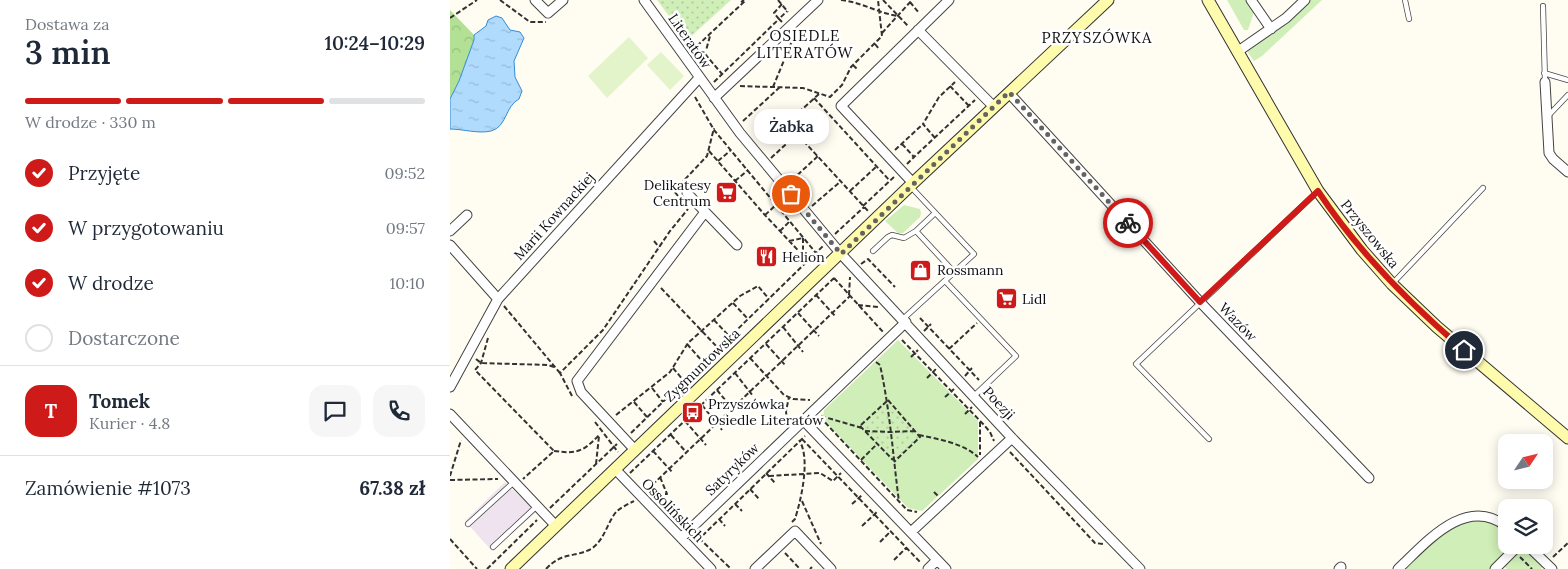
<!DOCTYPE html>
<html lang="pl">
<head>
<meta charset="utf-8">
<style>
	body { margin:0; font-family:Lora,serif; background:#f6f6f7; color:#1f2937; height:100vh; display:flex; flex-direction:column; font-size:19px; white-space:nowrap }
	* { box-sizing:border-box; margin:0 }
	p { font-size:16px; color:#747a83 }
	.icon { flex:none; width:28px; height:28px; fill:none; stroke:currentColor; stroke-width:2; stroke-linecap:round; stroke-linejoin:round }
	.map { position:relative; flex:1; overflow:hidden }
	.panel { display:flex; flex-direction:column; background:#fff; width:450px }
	.panel>* { flex:none }
	.needle { width:32px; rotate:55deg }
	.tools { position:absolute; left:1048px; top:434px; display:grid; gap:10px }
	.tools a { display:grid; place-items:center; width:55px; height:55px; border-radius:10px; background:#fff; box-shadow:0 2px 12px #0003; font-size:25px }
	.pin { position:absolute; display:grid; place-items:center; width:42px; height:42px; color:#fff; margin:-21px; border:2px solid #fff; border-radius:50%; box-shadow:0 1px 5px #0007 }
	.courier { position:absolute; display:grid; place-items:center; width:50px; height:50px; margin:-25px; border:4px solid #ce1b19; border-radius:50%; background:#fff; color:#222; box-shadow:0 1px 6px #0007 }
	.bubble { position:absolute; height:35px; border-radius:15px; background:#fff; box-shadow:0 2px 12px #0003; font-size:16px; font-weight:600; line-height:35px; text-align:center }
	.head em { font-style:normal; font-weight:600 }
	.head div { display:flex; flex-direction:column-reverse }
	.head { display:flex; align-items:center; justify-content:space-between; height:85px; padding:0 25px }
	h1 { font-size:32px; font-weight:600; line-height:38px }
	.bar { display:grid; grid-template-columns:repeat(4,1fr); gap:8px 5px; align-content:center; height:60px; padding:0 25px }
	.bar i { height:6px; border-radius:4px; background:#e0e1e3 }
	.bar .selected { background:#ce1b19 }
	.bar p { grid-column:span 4 }
	.line { display:flex; align-items:center; gap:12px; padding:0 25px; border-top:1px solid #e0e1e3 }
	.line div { flex:1 }
	.round { display:grid; place-items:center; flex:none; width:52px; height:52px; border-radius:15px; background:#f6f6f7 }
	ol { padding:0 25px; list-style:none }
	li { display:flex; align-items:center; gap:15px; height:55px }
	li p { margin-inline-start:auto }
	li .icon { padding:5px; border-radius:50%; background:#ce1b19; color:#fff; stroke-width:4 }
	li:last-child { color:#747a83 }
	li i { width:28px; height:28px; border:2px solid #e0e1e3; border-radius:50% }
	main { display:flex; flex:1; min-height:0 }
	.map>svg:first-child { display:block }
	.industrial { fill:#eee3ef }
	.grass { fill:#d0eeb7 }
	.forest { fill:url(#forest-crowns) }
	.park { fill:url(#park-dots) }
	.pitch { fill:#e3f4ca }
	.water { fill:url(#water-ripples); stroke:#318cda }
	.lines { fill:none; stroke-linecap:round; stroke-linejoin:round }
	.lane-casing { stroke:#434343; stroke-width:6 }
	.street-casing { stroke:#434343; stroke-width:11 }
	.secondary-casing { stroke:#323232; stroke-width:13 }
	.path { stroke:#323232; stroke-width:2; stroke-dasharray:5 2.5; stroke-linecap:butt }
	.lane { stroke:#fff; stroke-width:4.5 }
	.street { stroke:#fff; stroke-width:9 }
	.secondary { stroke:#fffbad; stroke-width:11 }
	.done { stroke:#64635f; stroke-width:5; stroke-dasharray:0 9 }
	.route { stroke:#ce1b19; stroke-width:6 }
	.labels { text-anchor:middle; stroke-width:5; stroke-linejoin:round; paint-order:stroke }
	.street-label { font-size:14px; fill:#101010; stroke:#fff }
	.poi-label { font-size:14px; fill:#101010; stroke:#fff; text-anchor:start }
	.neighbourhood-label { font-size:15px; letter-spacing:1px; fill:#101010; stroke:#fff }
</style>
</head>
<body>
<main>
<section class="panel">
<div class="head"><div><h1>3 min</h1><p>Dostawa za</p></div><em>10:24–10:29</em></div>
<div class="bar"><i class="selected"></i><i class="selected"></i><i class="selected"></i><i></i><p>W drodze · 330 m</p></div>
<ol>
<li><svg class="icon" aria-label="check" viewBox="0 0 24 24"><path d="M5 12l5 5 9-10"/></svg>Przyjęte<p>09:52</p></li>
<li><svg class="icon" aria-label="check" viewBox="0 0 24 24"><path d="M5 12l5 5 9-10"/></svg>W przygotowaniu<p>09:57</p></li>
<li><svg class="icon" aria-label="check" viewBox="0 0 24 24"><path d="M5 12l5 5 9-10"/></svg>W drodze<p>10:10</p></li>
<li><i></i>Dostarczone</li>
</ol>
<div class="line" style="height:90px"><b class="round" style="background:#ce1b19;color:#fff">T</b><div><b>Tomek</b><p>Kurier · 4.8</p></div><a class="round"><svg class="icon" aria-label="chat" viewBox="0 0 24 24"><path d="M4 5h16v11H9l-5 4z"/></svg></a><a class="round"><svg class="icon" aria-label="phone" viewBox="0 0 24 24"><path d="M5 4h4l2 5-3 2q2 4 5 5l2-3 5 2v4C11 20 4 13 5 4z"/></svg></a></div>
<div class="line" style="height:65px"><div>Zamówienie #1073</div><b>67.38 zł</b></div>
</section>
<div class="map">
<svg width="1118" height="569" viewBox="0 0 1118 569">
	<defs>
		<pattern id="forest-crowns" width="20" height="18" patternUnits="userSpaceOnUse" patternTransform="scale(1.25)"><rect width="20" height="18" fill="#b2e195"/><path d="M2 6a3 3 0 1 1 6 0M12 15a3 3 0 1 1 6 0" fill="none" stroke="#98c07f"/></pattern>
		<pattern id="park-dots" width="8" height="8" patternUnits="userSpaceOnUse" patternTransform="scale(1.25)"><rect width="8" height="8" fill="#d0eeb7"/><path d="M2 2h.1M6 6h.1" fill="none" stroke="#b2cb9c" stroke-width="1.8" stroke-linecap="round"/></pattern>
		<pattern id="water-ripples" width="26" height="14" patternUnits="userSpaceOnUse" patternTransform="scale(1.25)"><rect width="26" height="14" fill="#b1dbfc"/><path d="M2 4q2-2 4 0t4 0M15 11q2-2 4 0t4 0" fill="none" stroke="#97bbd7"/></pattern>
	</defs>
	<rect width="100%" height="100%" fill="#fffdf2"/>
	<path class="industrial" d="M55,482L86,512L42,551L15,521Z"/>
	<path class="grass" d="M777,0H796L804,12L798,30H794Z
		M859,0H872L812,56L804,61L797,51L829,29Z
		M454,205L470,209L471,213L470,217L453,233H448L435,221Z
		M448,340L528,421V459L472,511L458,508L373,419L374,410Z
		M1019,517L1056,526V545H1077L1096,564L1091,569H1057L1051,563L1044,569H948L969,549Z"/>
	<path class="forest" d="M0,10L24,35V40L9,81L0,99Z"/>
	<path class="park" d="M207,0H281L237,40Z
		M437,403L469,437L445,460L413,426Z"/>
	<path class="pitch" d="M179,37L198,58L157,98L138,76Z
		M211,52L234,76L220,90L197,65Z"/>
	<path class="water" d="M46,16L52,18L60,30L70,32L74,38L64,61L65,77L72,91L69,99C55,106 57,127 41,131C28,134 13,129 0,129V99L9,81L24,40V35L36,26L38,20Z"/>
	<g class="lines">
		<defs>
			<path id="lane" d="M955,0L959,19
				M1093,6L1095,82
				M1094,73L1118,80
				M1098,116L1118,95
				M485,213L466,231L504,272
				M423,251L438,237L442,235L454,238L466,231
				M495,281L566,356L524,396
				M943,283L1033,188
				M453,319L524,254L461,187
				M759,439L686,364L867,192
				M18,524L64,482
				M43,547L87,506"/>
			<path id="street" d="M85,0L98,13L113,0
				M194,0L290,133L391,254L562,438L690,569
				M801,0L821,29
				M468,30L544,107
				M787,52L836,18L855,0
				M1095,82L1099,153L1103,159L1118,172
				M559,93L750,302L919,478
				M264,98L368,0
				M463,183L391,106L499,0
				M237,193L287,245
				M0,231L17,215
				M0,245L48,299
				M0,387L48,299L249,78
				M0,414L106,526
				M353,420L496,569
				M185,450L131,392L127,381L255,212
				M165,469L261,569
				M461,532L562,438
				M231,538L456,322
				M1077,545L1102,569
				M305,569L345,531L381,569
				M478,569L487,560
				M889,569L891,567
				M948,569C976,543 1015,495 1056,526
				M1045,569L1069,545"/>
			<path id="secondary" d="M758,0L868,191L912,250L942,284L987,327L1118,438
				M61,569L463,183L658,0"/>
		</defs>
		<use href="#lane" class="lane-casing"/>
		<use href="#street" class="street-casing"/>
		<use href="#secondary" class="secondary-casing"/>
		<path class="path" d="M50,0L80,22H96
			M328,0L338,12
			M391,0C411,2 428,13 448,16
			M433,0L459,27
			M291,2L294,0
			M460,2L469,13
			M332,4L324,13L329,19L337,11
			M0,18L27,0
			M432,33L462,0
			M425,44L429,49
			M240,49L248,45L296,0
			M255,54L272,74
			M248,60L255,54L260,36
			M403,65L408,70
			M264,82L329,19L332,22
			M290,86L353,88L380,97L392,85L401,67L432,36L428,0
			M500,86L519,106
			M323,87L342,41
			M369,94L337,123L418,211
			M245,97L264,130L366,253
			M364,98L440,181
			M293,121L330,87
			M485,138L473,124L489,97L505,82
			M452,144L464,157L525,100
			M445,150L473,124
			M259,151L314,214L358,261
			M321,158L347,134
			M268,161L281,150
			M457,164L464,157
			M342,180L368,156
			M285,181L298,170
			M400,191L427,166
			M228,196L224,191L257,156L264,128
			M362,206L391,181
			M413,206L444,177
			M315,215L327,204
			M330,231L340,221
			M385,234L414,207
			M353,238V255
			M204,241L209,247
			M339,241L353,238
			M411,264L418,259L445,287
			M384,278L433,332
			M211,288L268,348
			M366,295L386,317
			M399,295L400,277
			M283,303L298,319
			M408,305L428,307
			M54,306L110,373
			M348,313L369,336
			M470,318L529,380
			M264,320L280,337
			M333,327L353,352
			M474,331L481,324
			M38,338L31,363L25,370L104,451L73,479
			M452,340L534,425L540,432L544,441
			M237,344L253,362
			M316,344L335,365
			M499,349L527,323
			M461,357L468,350
			M300,358L334,395L343,399L360,400
			M26,359L31,363L98,365L104,367
			M426,362L430,365C440,410 443,456 449,502
			M223,368L234,381
			M285,373L303,396
			M515,376L522,368
			M477,378L486,369
			M202,388L213,402
			M267,390L286,413
			M122,396L110,373L153,330L220,231L238,209
			M495,397L504,389
			M438,400L470,437L444,462
			M184,402L197,417
			M252,405L272,430
			M515,414L522,407
			M166,415L220,372L238,343L257,326L290,296L308,286L319,299
			M371,416L412,428
			M370,417L457,510L467,512
			M235,421L256,445
			M145,422L168,452
			M337,422L336,411L339,397
			M530,422V455
			M411,425L437,401
			M410,426L443,460
			M415,431L440,432L465,431
			M181,433L373,246
			M221,435L236,452
			M469,435C488,439 513,443 528,457
			M352,439L471,563
			M104,451C127,454 133,452 149,435
			M203,451L223,473
			M560,452L645,543L653,544
			M411,460L427,444
			M146,464L149,436
			M180,473L384,278
			M316,473L325,483
			M0,476L11,440
			M319,476L370,473L383,481L391,473
			M0,480L48,479
			M300,489L309,499
			M197,490L400,296
			M484,492L488,496
			M200,494H217L210,477
			M352,501L371,544
			M285,504L292,511
			M402,504L412,495
			M100,508L167,444
			M226,517L234,523
			M269,519L275,526
			M342,522L345,519C351,500 361,458 349,440
			M412,526L428,511
			M249,538L281,569
			M0,539L27,569
			M247,541L355,436
			M430,542L441,531
			M335,553L350,569
			M1070,557L1082,569
			M1103,557L1118,543
			M444,560L456,548
			M37,569L87,520
			M96,569C113,551 124,558 141,549C155,540 157,522 167,511C172,507 178,504 184,501
			M360,569L362,567"/>
		<use href="#lane" class="lane"/>
		<use href="#street" class="street"/>
		<use href="#secondary" class="secondary"/>
	</g>
	<g class="lines">
		<path class="done" d="M341,194L391,254L559,92L678,223"/>
		<path class="route" d="M678,223L750,302L868,191C908,252 959,303 1014,350"/>
	</g>
	<defs>
		<symbol id="supermarket-square" viewBox="-11 -11 22 22"><rect x="-9" y="-9" width="18" height="18" rx="4" fill="#ce1b19" stroke="#fff"/><path d="M-6-5.5h2.5l.6 2H6L4.5 2H-2.5L-4.4-4H-6ZM-1.5 3.2a1.3 1.3 0 1 0 .1 0ZM3 3.2a1.3 1.3 0 1 0 .1 0Z" fill="#fff"/></symbol>
		<symbol id="restaurant-square" viewBox="-11 -11 22 22"><rect x="-9" y="-9" width="18" height="18" rx="4" fill="#ce1b19" stroke="#fff"/><path d="M-5-6h1v4h1v-4h1v4h1v-4h1v5L-1.5 .5V6h-2V.5L-5-1ZM5-6V6H3V1.5H1.5Q1.5-4 5-6Z" fill="#fff"/></symbol>
		<symbol id="shop-square" viewBox="-11 -11 22 22"><rect x="-9" y="-9" width="18" height="18" rx="4" fill="#ce1b19" stroke="#fff"/><path d="M-5-2.5h2.3a2.7 3.5 0 0 1 5.4 0H5L5.5 6h-11ZM-1.5-2.5h3a1.5 2.3 0 0 0-3 0Z" fill="#fff"/></symbol>
		<symbol id="bus-square" viewBox="-11 -11 22 22"><rect x="-9" y="-9" width="18" height="18" rx="4" fill="#ce1b19" stroke="#fff"/><path d="M-5-6H5V4H4V6H2V4H-2V6H-4V4H-5ZM-3.5-4V0h7V-4ZM-3.5 1.2v1.5H-2V1.2ZM2 1.2v1.5H3.5V1.2Z" fill="#fff"/></symbol>
	</defs>
	<g fill-rule="evenodd">
		<use href="#supermarket-square" x="264" y="180" width="25" height="25"/>
		<use href="#restaurant-square" x="304" y="244" width="25" height="25"/>
		<use href="#shop-square" x="458" y="258" width="25" height="25"/>
		<use href="#supermarket-square" x="544" y="286" width="25" height="25"/>
		<use href="#bus-square" x="230" y="400" width="25" height="25"/>
	</g>
	<g class="labels">
		<g class="street-label">
			<text transform="translate(240 41) rotate(55)" y="5">Literatów</text>
			<text transform="translate(104 216) rotate(-48)" y="5">Marii Kownackiej</text>
			<text transform="translate(920 234) rotate(51)" y="5">Przyszowska</text>
			<text transform="translate(788 322) rotate(46)" y="5">Wazów</text>
			<text transform="translate(252 365) rotate(-44)" y="5">Zygmuntowska</text>
			<text transform="translate(549 403) rotate(47)" y="5">Poezji</text>
			<text transform="translate(282 469) rotate(-44)" y="5">Satyryków</text>
			<text transform="translate(223 510) rotate(46)" y="5">Ossolińskich</text>
		</g>
		<g class="poi-label">
			<text x="261" y="190" text-anchor="end">Delikatesy<tspan x="261" dy="16">Centrum</tspan></text>
			<text x="332" y="262">Helion</text>
			<text x="487" y="275">Rossmann</text>
			<text x="572" y="304">Lidl</text>
			<text x="258" y="409">Przyszówka<tspan x="258" dy="16">Osiedle Literatów</tspan></text>
		</g>
		<g class="neighbourhood-label">
			<text x="355" y="41">OSIEDLE<tspan x="355" dy="17">LITERATÓW</tspan></text>
			<text x="647" y="43">PRZYSZÓWKA</text>
		</g>
	</g>
</svg>
<div class="tools">
<a><svg class="needle" viewBox="-14 -14 28 28"><path d="M0-13l5 13h-10z" fill="#e53935"/><path d="M0 13l5-13h-10z" fill="#747a83"/></svg></a>
<a><svg class="icon" aria-label="layers" viewBox="0 0 24 24"><path d="M12 4l9 5-9 5-9-5zM3 14l9 5 9-5"/></svg></a>
</div>
<div class="pin" style="left:341px;top:194px;background:#ea580c"><svg class="icon" aria-label="bag" viewBox="0 0 24 24"><path d="M5 8h14l-1 12H6zM9 8a3 3 0 0 1 6 0"/></svg></div>
<div class="pin" style="left:1014px;top:350px;background:#1f2937"><svg class="icon" aria-label="home" viewBox="0 0 24 24"><path d="M3 11l9-7 9 7M6 9v11h12V9"/></svg></div>
<div class="courier" style="left:678px;top:223px"><svg class="icon" aria-label="bike" viewBox="0 0 24 24"><circle cx="6" cy="16" r="4"/><circle cx="18" cy="16" r="4"/><path d="M6 16l4-8h5l3 8M10 8l3 8H6M13 5h3"/></svg></div>
<div class="bubble" style="left:304px;top:109px;width:75px">Żabka</div>
</div>
</main>
</body>
</html>
